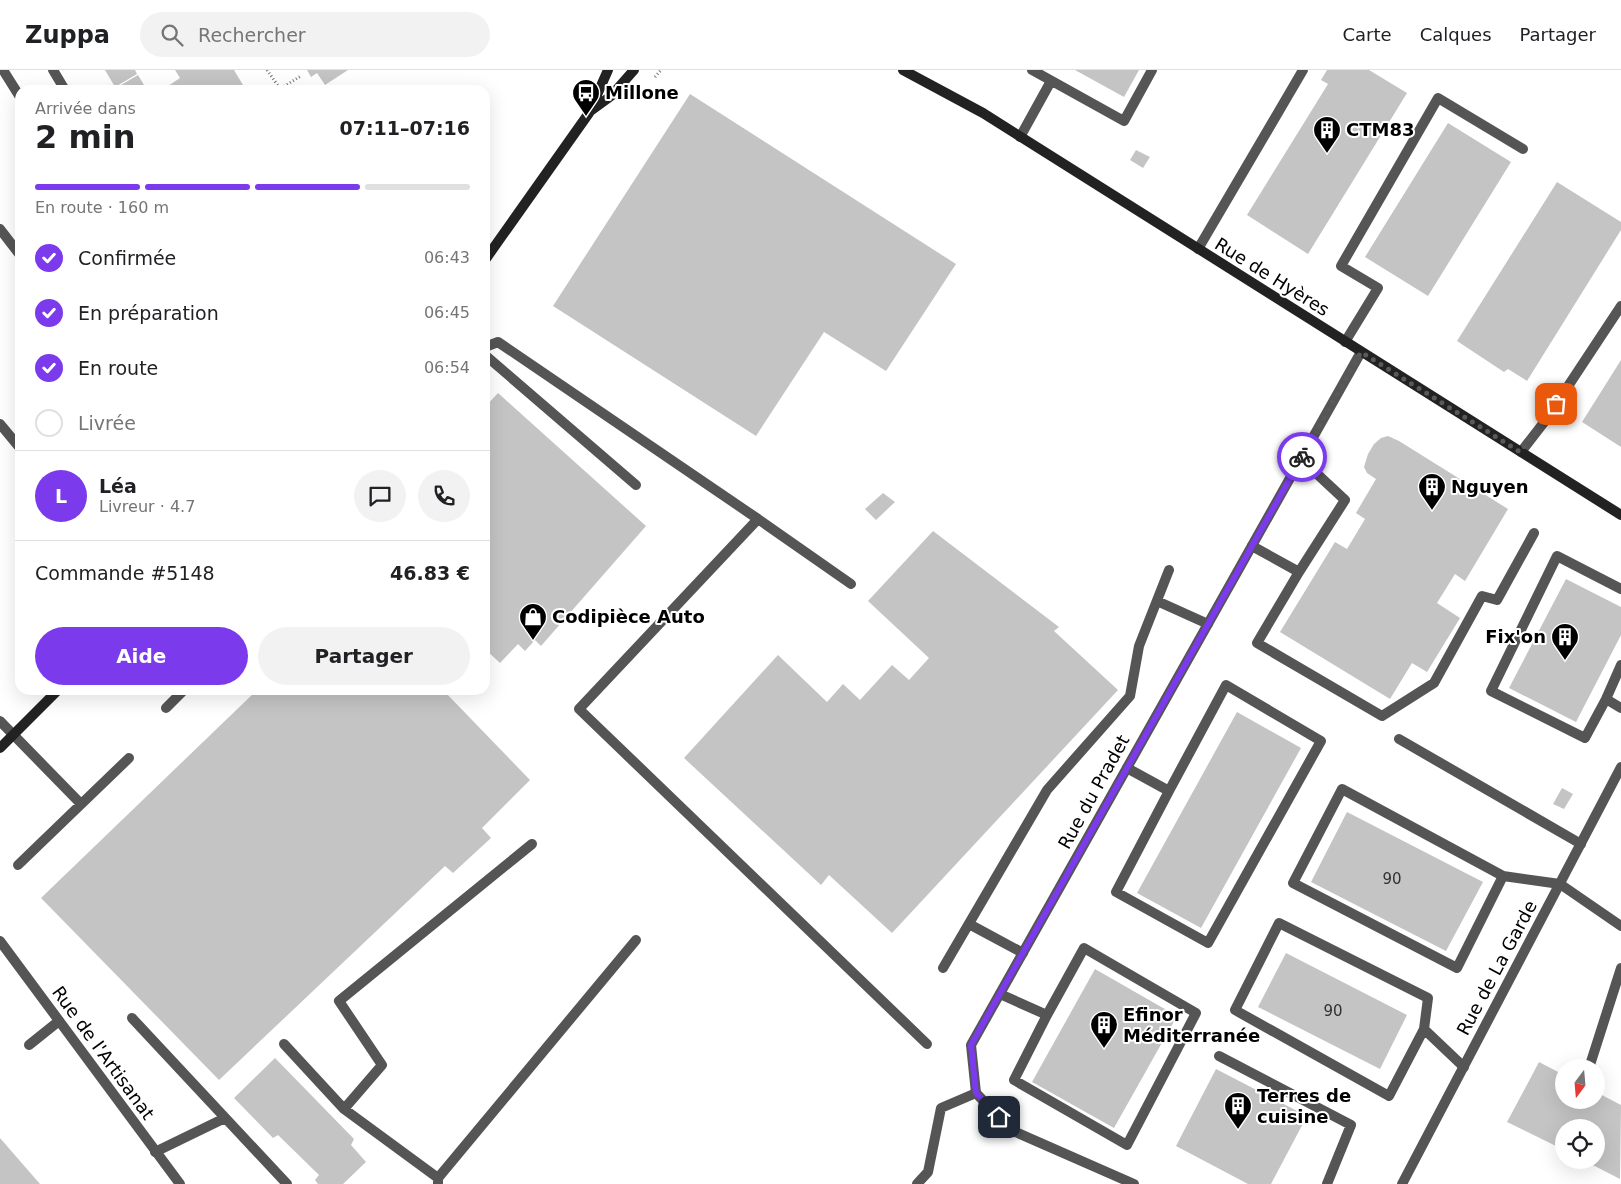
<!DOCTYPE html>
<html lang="fr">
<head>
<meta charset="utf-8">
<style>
	body { margin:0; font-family:"DejaVu Sans",sans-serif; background:#f2f2f2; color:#202124; height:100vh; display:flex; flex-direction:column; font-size:19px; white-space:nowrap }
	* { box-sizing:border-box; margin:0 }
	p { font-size:16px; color:#757577 }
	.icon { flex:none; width:28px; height:28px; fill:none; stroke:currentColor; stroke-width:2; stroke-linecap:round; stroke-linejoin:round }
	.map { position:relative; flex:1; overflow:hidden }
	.sheet { position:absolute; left:15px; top:15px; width:475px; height:610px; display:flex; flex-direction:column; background:#fff; border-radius:15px; box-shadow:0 5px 20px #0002 }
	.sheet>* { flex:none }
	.needle { width:32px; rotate:196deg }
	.fabs { position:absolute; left:1555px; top:989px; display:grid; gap:10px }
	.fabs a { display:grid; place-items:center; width:50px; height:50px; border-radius:50%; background:#fff; box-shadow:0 5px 20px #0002; font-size:25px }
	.pin { position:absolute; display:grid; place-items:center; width:42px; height:42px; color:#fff; margin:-21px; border-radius:10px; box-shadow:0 2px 8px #0006 }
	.courier { position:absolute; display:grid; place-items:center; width:50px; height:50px; margin:-25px; border:4px solid #7c3aed; border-radius:50%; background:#fff; color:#222; box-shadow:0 1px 6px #0007 }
	.overview em { font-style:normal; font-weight:700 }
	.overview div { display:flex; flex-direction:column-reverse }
	.overview { display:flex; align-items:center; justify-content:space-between; height:85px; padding:0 20px }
	h1 { font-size:32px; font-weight:700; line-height:38px }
	.bar { display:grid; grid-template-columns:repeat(4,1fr); gap:8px 5px; align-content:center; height:60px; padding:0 20px }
	.bar i { height:6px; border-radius:4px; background:#e0e0e0 }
	.bar .current { background:#7c3aed }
	.bar p { grid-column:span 4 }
	.line { display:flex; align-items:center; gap:12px; padding:0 20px; border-top:1px solid #e0e0e0 }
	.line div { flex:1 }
	.round { display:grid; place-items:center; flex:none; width:52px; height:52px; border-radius:26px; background:#f2f2f2 }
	ol { padding:0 20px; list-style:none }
	li { display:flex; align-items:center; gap:15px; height:55px }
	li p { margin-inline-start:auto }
	li .icon { padding:5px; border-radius:50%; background:#7c3aed; color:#fff; stroke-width:4 }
	li:last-child { color:#757577 }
	li i { width:28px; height:28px; border:2px solid #e0e0e0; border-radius:50% }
	.action { display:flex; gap:10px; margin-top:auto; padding:10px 20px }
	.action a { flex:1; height:58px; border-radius:30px; background:#7c3aed; color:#fff; font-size:20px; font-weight:700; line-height:58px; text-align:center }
	.action a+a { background:#f2f2f2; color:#202124 }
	header { display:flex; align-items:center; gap:30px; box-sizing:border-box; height:70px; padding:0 25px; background:#fff; border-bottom:1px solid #e0e0e0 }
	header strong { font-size:24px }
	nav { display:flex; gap:28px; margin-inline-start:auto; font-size:18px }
	.search { width:350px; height:45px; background:#f2f2f2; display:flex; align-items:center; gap:12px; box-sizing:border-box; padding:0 18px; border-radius:28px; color:#757577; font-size:19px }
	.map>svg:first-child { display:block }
	.building { fill:#c4c4c4 }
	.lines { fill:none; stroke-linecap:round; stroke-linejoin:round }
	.path { stroke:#777; stroke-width:3; stroke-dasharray:1 2.5; stroke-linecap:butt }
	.lane { stroke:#555; stroke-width:10 }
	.street { stroke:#555; stroke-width:10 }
	.secondary { stroke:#222; stroke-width:10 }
	.done { stroke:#595959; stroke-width:5; stroke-dasharray:0 9 }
	.route { stroke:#7c3aed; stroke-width:6 }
	.labels { text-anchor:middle; stroke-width:4; stroke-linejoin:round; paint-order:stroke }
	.number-label { font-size:15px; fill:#313131 }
	.poi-label { font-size:18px; font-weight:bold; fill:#000; stroke:#fff; text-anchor:start }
	.street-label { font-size:18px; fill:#000; stroke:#fff }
</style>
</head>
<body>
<header>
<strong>Zuppa</strong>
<div class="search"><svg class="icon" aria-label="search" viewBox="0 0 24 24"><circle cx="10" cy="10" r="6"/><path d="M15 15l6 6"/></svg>Rechercher</div>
<nav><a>Carte</a><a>Calques</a><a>Partager</a></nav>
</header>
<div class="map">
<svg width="1621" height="1114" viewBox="0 0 1621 1114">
	<rect width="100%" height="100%" fill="#fff"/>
	<path class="building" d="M105,0H135L137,4L115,17Z
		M175,0H234L246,20H166L165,18L180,8Z
		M307,0H348L325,15L317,3L311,7Z
		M1075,0H1139L1124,27Z
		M1327,0H1369L1407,23L1308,184L1247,145L1328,14L1321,10Z
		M138,5L147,20H117L116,18Z
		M690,24L956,194L886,301L824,262L756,366L553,236Z
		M1448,53L1511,92L1428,226L1365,187Z
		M1136,80L1150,87L1143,98L1130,90Z
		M1557,112L1621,152V160L1527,311L1508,299L1504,302L1457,271Z
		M1621,290V377L1582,352Z
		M498,323L646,456L541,576L535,570L525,581L518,574L500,593L485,579V337Z
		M1388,366L1399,371L1508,439L1465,511L1455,504L1437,533L1460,548L1427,602L1412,593L1390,629L1280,562L1335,472L1347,479L1365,449L1356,443L1376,409L1367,403L1364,397L1368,384L1374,374L1381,368Z
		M883,423L895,432L876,450L865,439Z
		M933,461L1059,557L1054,561L1118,620L892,863L829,805L821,815L684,688L778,585L827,632L843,614L860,630L892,595L909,610L929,588L868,531Z
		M1566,509L1621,537V565L1576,652L1509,618Z
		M257,620H443L530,710L482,758L491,768L453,803L445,796L219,1010L41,828Z
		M1237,642L1301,678L1201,858L1137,823Z
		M1562,718L1573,724L1564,739L1553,734Z
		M1347,742L1483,812L1446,881L1311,812Z
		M1286,883L1407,945L1380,999L1258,937Z
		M1095,899L1177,946L1114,1058L1032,1012Z
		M275,988L354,1069L351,1075L366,1092L343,1114H318L315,1110L319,1105L278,1065L273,1068L234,1028Z
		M1539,992L1564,1005V1030H1596V1022L1621,1035L1620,1109L1583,1090H1596V1058H1564V1080L1507,1052Z
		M1216,999L1307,1046L1271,1114H1248L1176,1076Z
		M0,1068L40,1114H0Z"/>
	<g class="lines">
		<path class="path" d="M267,0L281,20
			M655,7L661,0
			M278,20L301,6"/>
		<path class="lane" d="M3,0L20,27
			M1032,0L1124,51L1152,0
			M1020,67L1051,11
			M0,159L20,185
			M1198,179L1303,0
			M1345,272L1378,218L1341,196L1438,28L1523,79
			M485,277L498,272L758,449L579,639L927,974
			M485,285L636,415
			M1521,382L1545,351L1621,236
			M758,449L851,514
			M1252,476L1299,502L1257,573L1382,646L1434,613L1482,526L1497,530L1534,463
			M1299,502L1345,430L1301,389
			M1621,519L1557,486L1491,621L1585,668L1606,629L1621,595
			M1157,531L1208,554
			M1606,629L1621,638
			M166,638L184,620
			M0,651L81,734
			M1399,669L1581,774
			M1127,698L1169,721L1116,822L1208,873L1321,671L1226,615L1169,721
			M18,795L129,688
			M1503,806L1342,719L1293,813L1457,898L1503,806L1560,814L1621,856
			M969,854L1023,883
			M943,898L1047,720L1130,626L1139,576L1169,500
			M1000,924L1047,945L1014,1010L1127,1075L1196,943L1084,878L1047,945
			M132,948L287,1114
			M1424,959L1389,1026L1235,940L1279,853L1428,928L1424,959L1464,997
			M284,974L344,1039L438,1108V1113
			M29,975L59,951
			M1219,986L1351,1055L1327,1114
			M1589,998L1621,898
			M344,1039L382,995L339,931L532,774
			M155,1082L225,1048
			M438,1108L636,870
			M917,1114L928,1102L941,1038L976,1023"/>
		<path class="street" d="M53,0L65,20
			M0,354L20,378
			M0,871L180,1114
			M1134,1114L1011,1060L976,1023L971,975L1361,282
			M1402,1114L1621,697"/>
		<path class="secondary" d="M903,0L983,43L1621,445
			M589,42L611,26L634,0
			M485,190L589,43L608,0
			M0,678L58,620"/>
	</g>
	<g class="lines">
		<path class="done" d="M1302,387L1361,282L1520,382L1556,334"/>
		<path class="route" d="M999,1047L976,1023L971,975L1302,387"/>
	</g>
	<defs>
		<symbol id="bus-pin" viewBox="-11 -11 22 30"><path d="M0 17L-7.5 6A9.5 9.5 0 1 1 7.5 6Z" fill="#000" stroke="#fff"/><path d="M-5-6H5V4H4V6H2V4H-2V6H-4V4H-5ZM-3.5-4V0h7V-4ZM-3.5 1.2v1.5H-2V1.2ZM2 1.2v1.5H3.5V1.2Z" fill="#fff"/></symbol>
		<symbol id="building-pin" viewBox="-11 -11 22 30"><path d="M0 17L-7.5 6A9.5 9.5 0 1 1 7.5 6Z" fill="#000" stroke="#fff"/><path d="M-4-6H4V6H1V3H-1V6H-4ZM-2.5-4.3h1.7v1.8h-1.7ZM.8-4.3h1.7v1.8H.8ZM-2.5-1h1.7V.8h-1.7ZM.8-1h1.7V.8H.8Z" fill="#fff"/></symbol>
		<symbol id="shop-pin" viewBox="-11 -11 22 30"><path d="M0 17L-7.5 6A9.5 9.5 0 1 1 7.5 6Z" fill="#000" stroke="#fff"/><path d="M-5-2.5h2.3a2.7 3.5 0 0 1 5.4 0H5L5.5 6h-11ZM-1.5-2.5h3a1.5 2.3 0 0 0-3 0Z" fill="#fff"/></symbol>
	</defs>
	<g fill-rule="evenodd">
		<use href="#bus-pin" x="570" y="7" width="32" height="43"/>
		<use href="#building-pin" x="1311" y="44" width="32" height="43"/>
		<use href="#building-pin" x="1416" y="401" width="32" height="43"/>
		<use href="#shop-pin" x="517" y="531" width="32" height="43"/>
		<use href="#building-pin" x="1549" y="551" width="32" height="43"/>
		<use href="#building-pin" x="1088" y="939" width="32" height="43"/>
		<use href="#building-pin" x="1222" y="1020" width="32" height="43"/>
	</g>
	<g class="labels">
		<g class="number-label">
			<text x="1392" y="814">90</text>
			<text x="1333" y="946">90</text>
		</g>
		<g class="poi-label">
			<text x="605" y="29">Millone</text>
			<text x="1346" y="66">CTM83</text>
			<text x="1451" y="423">Nguyen</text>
			<text x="552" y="553">Codipièce Auto</text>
			<text x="1546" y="573" text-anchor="end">Fix'on</text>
			<text x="1123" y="951">Efinor<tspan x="1123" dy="21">Méditerranée</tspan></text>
			<text x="1257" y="1032">Terres de<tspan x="1257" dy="21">cuisine</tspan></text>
		</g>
		<g class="street-label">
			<text transform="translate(1272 207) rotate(32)" y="6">Rue de Hyères</text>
			<text transform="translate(1094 722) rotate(-61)" y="6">Rue du Pradet</text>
			<text transform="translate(1497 898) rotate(-62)" y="6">Rue de La Garde</text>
			<text transform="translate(103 983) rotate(54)" y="6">Rue de l'Artisanat</text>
		</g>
	</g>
</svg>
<div class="fabs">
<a><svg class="needle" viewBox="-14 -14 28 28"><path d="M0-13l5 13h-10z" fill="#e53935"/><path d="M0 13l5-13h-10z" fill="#757577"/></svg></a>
<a><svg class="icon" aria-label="locate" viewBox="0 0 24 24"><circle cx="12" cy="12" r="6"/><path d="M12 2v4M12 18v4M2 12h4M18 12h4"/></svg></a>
</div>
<div class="pin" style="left:1556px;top:334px;background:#ea580c"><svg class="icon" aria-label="bag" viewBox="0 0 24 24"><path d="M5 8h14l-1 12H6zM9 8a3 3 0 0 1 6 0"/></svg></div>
<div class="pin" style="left:999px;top:1047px;background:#1f2937"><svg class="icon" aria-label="home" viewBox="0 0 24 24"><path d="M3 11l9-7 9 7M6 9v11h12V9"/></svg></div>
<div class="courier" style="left:1302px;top:387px"><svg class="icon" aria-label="bike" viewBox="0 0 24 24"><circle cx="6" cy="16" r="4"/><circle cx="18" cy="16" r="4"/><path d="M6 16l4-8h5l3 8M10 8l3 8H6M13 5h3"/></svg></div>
<section class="sheet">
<div class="overview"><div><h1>2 min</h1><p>Arrivée dans</p></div><em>07:11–07:16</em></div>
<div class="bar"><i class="current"></i><i class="current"></i><i class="current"></i><i></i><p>En route · 160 m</p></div>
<ol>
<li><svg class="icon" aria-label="check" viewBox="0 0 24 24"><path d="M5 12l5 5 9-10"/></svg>Confirmée<p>06:43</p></li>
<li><svg class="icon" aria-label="check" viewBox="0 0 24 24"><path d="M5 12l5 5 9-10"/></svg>En préparation<p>06:45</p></li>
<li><svg class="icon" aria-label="check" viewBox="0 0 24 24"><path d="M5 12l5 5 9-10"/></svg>En route<p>06:54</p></li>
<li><i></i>Livrée</li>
</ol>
<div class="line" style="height:90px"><b class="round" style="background:#7c3aed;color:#fff">L</b><div><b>Léa</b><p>Livreur · 4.7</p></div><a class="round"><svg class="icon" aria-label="chat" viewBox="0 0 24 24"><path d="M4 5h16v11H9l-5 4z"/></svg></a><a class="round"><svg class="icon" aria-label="phone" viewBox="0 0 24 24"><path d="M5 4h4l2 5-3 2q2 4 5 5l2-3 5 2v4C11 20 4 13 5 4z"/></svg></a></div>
<div class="line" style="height:65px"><div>Commande #5148</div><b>46.83 €</b></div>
<div class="action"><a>Aide</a><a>Partager</a></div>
</section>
</div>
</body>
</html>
